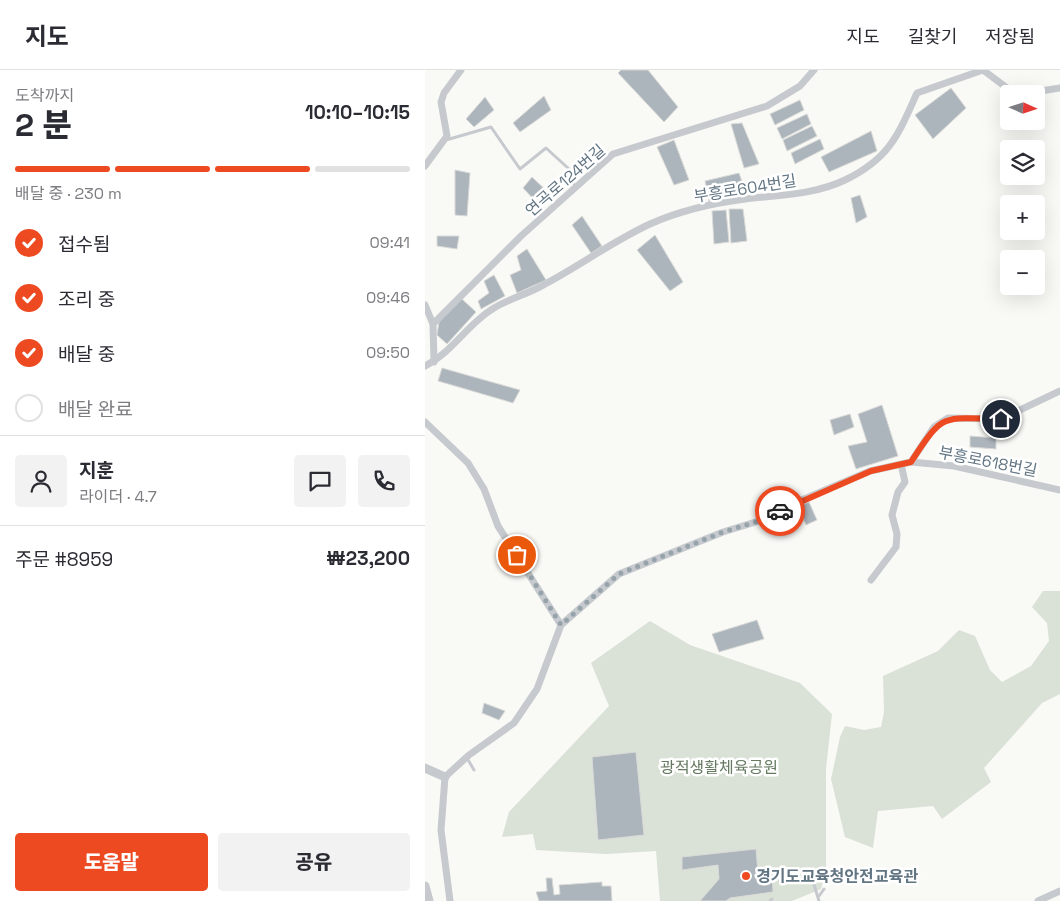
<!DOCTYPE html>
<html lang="ko">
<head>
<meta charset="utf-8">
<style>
	body { margin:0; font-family:"Space Grotesk","Noto Sans KR",sans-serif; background:#f2f2f3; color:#2b2b33; height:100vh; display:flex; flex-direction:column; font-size:19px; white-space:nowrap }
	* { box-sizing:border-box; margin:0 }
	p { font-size:16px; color:#7c7c81 }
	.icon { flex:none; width:28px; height:28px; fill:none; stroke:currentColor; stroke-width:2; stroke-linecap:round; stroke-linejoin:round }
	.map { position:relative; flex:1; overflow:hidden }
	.drawer { display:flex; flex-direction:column; background:#fff; width:425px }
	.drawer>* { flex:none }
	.needle { width:32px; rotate:93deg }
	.controls { position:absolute; left:575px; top:15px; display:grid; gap:10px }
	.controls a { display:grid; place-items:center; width:45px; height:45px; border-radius:5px; background:#fff; box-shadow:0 5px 20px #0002; font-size:25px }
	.pin { position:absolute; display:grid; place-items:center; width:42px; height:42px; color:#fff; margin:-21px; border:2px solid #fff; border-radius:50%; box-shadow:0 1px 5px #0007 }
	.courier { position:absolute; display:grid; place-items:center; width:50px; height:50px; margin:-25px; border:4px solid #ee4a21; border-radius:50%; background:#fff; color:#222; box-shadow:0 1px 6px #0007 }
	.headline em { font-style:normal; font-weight:800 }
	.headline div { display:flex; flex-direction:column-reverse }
	.headline { display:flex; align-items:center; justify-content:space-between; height:85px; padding:0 15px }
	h1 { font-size:32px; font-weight:800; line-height:38px }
	.bar { display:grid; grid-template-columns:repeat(4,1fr); gap:8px 5px; align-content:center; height:60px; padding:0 15px }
	.bar i { height:6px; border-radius:4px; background:#e1e1e2 }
	.bar .current { background:#ee4a21 }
	.bar p { grid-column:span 4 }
	.line { display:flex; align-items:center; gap:12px; padding:0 15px; border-top:1px solid #e1e1e2 }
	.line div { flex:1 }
	.round { display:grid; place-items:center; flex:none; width:52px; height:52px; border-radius:5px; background:#f2f2f3 }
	ol { padding:0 15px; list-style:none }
	li { display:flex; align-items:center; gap:15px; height:55px }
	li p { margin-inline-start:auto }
	li .icon { padding:5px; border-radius:50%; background:#ee4a21; color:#fff; stroke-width:4 }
	li:last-child { color:#7c7c81 }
	li i { width:28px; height:28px; border:2px solid #e1e1e2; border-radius:50% }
	.cta { display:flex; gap:10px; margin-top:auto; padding:10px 15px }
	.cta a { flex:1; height:58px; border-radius:5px; background:#ee4a21; color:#fff; font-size:20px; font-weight:800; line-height:58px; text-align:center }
	.cta a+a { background:#f2f2f3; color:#2b2b33 }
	header { display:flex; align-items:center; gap:30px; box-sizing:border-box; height:70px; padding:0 25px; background:#fff; border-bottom:1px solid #e1e1e2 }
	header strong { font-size:24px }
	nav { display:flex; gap:28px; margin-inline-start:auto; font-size:18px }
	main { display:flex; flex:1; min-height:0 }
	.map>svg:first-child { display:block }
	.green { fill:#dae1d7 }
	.building { fill:#acb5bb; stroke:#dadad8 }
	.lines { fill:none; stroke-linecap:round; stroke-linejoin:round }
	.service { stroke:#c6cace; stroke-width:3 }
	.minor { stroke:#c6cace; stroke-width:7 }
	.tertiary { stroke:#c6cace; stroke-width:9 }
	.done { stroke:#97a3ab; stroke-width:5; stroke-dasharray:0 9 }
	.route { stroke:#ee4a21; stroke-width:6 }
	.poi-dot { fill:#ee4a21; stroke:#fff; stroke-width:2 }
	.labels { text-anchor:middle; stroke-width:5; stroke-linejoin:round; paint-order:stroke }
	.street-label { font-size:16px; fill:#627583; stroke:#fff }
	.park-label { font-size:16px; fill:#667a61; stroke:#fff }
	.poi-label { font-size:16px; font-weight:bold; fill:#627583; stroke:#fff; text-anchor:start }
</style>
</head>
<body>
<header>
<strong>지도</strong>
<nav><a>지도</a><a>길찾기</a><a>저장됨</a></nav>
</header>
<main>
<section class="drawer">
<div class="headline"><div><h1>2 분</h1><p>도착까지</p></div><em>10:10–10:15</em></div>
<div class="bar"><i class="current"></i><i class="current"></i><i class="current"></i><i></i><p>배달 중 · 230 m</p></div>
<ol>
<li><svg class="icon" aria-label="check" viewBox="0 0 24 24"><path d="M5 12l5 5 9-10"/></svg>접수됨<p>09:41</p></li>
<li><svg class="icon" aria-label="check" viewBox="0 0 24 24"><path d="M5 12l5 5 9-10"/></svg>조리 중<p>09:46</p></li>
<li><svg class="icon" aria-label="check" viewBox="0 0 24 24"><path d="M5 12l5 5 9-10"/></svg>배달 중<p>09:50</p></li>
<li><i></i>배달 완료</li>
</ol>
<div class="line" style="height:90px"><a class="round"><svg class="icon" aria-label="person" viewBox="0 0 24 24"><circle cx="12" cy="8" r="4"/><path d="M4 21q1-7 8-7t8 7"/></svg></a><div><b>지훈</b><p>라이더 · 4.7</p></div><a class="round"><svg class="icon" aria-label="chat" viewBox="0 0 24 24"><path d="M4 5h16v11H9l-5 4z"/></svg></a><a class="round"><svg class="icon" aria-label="phone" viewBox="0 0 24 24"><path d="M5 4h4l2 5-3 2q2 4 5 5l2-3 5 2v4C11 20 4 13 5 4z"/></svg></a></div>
<div class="line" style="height:65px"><div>주문 #8959</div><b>₩23,200</b></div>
<div class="cta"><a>도움말</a><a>공유</a></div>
</section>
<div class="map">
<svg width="635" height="831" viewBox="0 0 635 831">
	<rect width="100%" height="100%" fill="#f9f9f6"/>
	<path class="green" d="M618,521H635V624L617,633L559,698L566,712L517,749L508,736L453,741L448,778L420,767L406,709L415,667L420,656L439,660L456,657L459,642L458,606L513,581L534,560L550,566L565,600L577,612L606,596L624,571L622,553L607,537Z
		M225,551L265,575L375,613L407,644L401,699V801L396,819L367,831H235L231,781L181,784L111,780L108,764L77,767L84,742L184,636L166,593Z"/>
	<path class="building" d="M196,0H223L253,37L239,52L193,3Z
		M526,18L541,38L508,69L490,45Z
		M119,26L126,40L95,62L88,53Z
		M60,27L69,40L49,57L41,49Z
		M375,30L379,40L350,55L345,44Z
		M382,44L386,54L357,69L352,58Z
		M317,53L334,94L319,98L306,54Z
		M387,56L392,66L362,81L358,70Z
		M446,61L452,81L404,102L396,87Z
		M395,69L399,79L370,94L366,83Z
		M249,70L264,110L249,115L232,77Z
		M30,100L45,103L42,146L30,145Z
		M314,103L319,117L284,132L280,111Z
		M107,107L127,126L115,136L98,118Z
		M435,125L442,147L431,153L426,128Z
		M304,139H318L322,171L306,173Z
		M301,140L304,172L289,174L287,141Z
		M157,146L177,176L166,183L147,155Z
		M230,165L258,212L245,221L212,180Z
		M12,166H34L32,179L12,176Z
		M102,179L121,210L92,223L85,205L96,200L92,186Z
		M69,205L80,226L56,239L53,231L64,223L59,211Z
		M37,229L51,242L22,274L12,265L14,252Z
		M17,298L95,320L88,333L13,311Z
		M457,335L473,386L431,399L423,376L442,372L433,344Z
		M425,344L429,357L409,365L405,350Z
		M545,366L571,368V379L545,377Z
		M384,432L392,450L381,455L373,436Z
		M332,550L339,569L294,582L287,564Z
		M59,633L80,641L74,650L57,643Z
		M211,682L219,765L173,770L167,687Z
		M331,779L333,803H347L348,822L305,828L301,831H275L294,809L293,795L257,800V787Z
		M121,808H127L129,825L135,824L134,815L177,812V816H186L187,831H114L111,822L122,821Z"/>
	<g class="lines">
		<path class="service" d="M21,70L66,57L95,99L121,78L144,99L150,117
			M42,688L49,700
			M387,808L394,831
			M394,826L399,819
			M345,831L347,829"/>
		<path class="minor" d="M597,24L635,18
			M0,96L22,66L16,32L19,23L36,0
			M0,235L8,254L9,292
			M8,254L96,166L188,84L342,36L375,16L389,0
			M0,296C27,283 43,253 69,238C85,228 104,224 120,214C156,195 188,171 225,154C254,141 289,133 320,129C353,125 389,125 420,110C465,88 473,65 492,23L558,0L590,24
			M0,352L43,393L59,419L73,456L136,555
			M486,392L509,357L523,348L576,349L635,321
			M446,510L471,477L472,464L467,445L473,422L480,412L476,394
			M25,831L16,760L20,707L44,685L89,653L112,619L136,555L194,504L298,462L340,449L372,432L445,401L486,392L529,396L635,420
			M613,831L635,821"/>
		<path class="tertiary" d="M0,698L20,707
			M0,816L4,831"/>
	</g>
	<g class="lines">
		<path class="done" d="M92,485L136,555L194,504L298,462L340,449L355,441"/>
		<path class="route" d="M355,441L446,401L486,392C519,341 517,348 576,349"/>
	</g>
	<circle class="poi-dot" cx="321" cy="806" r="5"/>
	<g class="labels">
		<g class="street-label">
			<text transform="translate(140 110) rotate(-41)" y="6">연곡로124번길</text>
			<text transform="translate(320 118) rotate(-9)" y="6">부흥로604번길</text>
			<text transform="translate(563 391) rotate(11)" y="6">부흥로618번길</text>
		</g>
		<g class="park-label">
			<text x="294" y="703">광적생활체육공원</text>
		</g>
		<g class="poi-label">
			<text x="331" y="812">경기도교육청안전교육관</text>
		</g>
	</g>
</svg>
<div class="controls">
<a><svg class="needle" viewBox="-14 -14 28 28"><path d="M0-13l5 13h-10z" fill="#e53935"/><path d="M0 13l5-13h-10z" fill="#7c7c81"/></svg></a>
<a><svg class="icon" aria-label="layers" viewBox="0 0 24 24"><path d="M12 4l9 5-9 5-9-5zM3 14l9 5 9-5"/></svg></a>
<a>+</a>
<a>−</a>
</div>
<div class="pin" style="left:92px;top:485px;background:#ea580c"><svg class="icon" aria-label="bag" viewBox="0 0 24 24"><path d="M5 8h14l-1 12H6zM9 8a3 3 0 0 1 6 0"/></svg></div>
<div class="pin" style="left:576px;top:349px;background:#1f2937"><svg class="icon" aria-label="home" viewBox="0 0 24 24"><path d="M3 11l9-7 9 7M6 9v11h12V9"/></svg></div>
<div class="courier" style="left:355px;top:441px"><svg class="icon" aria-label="car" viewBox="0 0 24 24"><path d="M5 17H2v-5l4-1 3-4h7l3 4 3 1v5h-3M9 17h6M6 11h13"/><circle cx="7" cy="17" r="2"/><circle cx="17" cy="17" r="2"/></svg></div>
</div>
</main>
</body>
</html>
